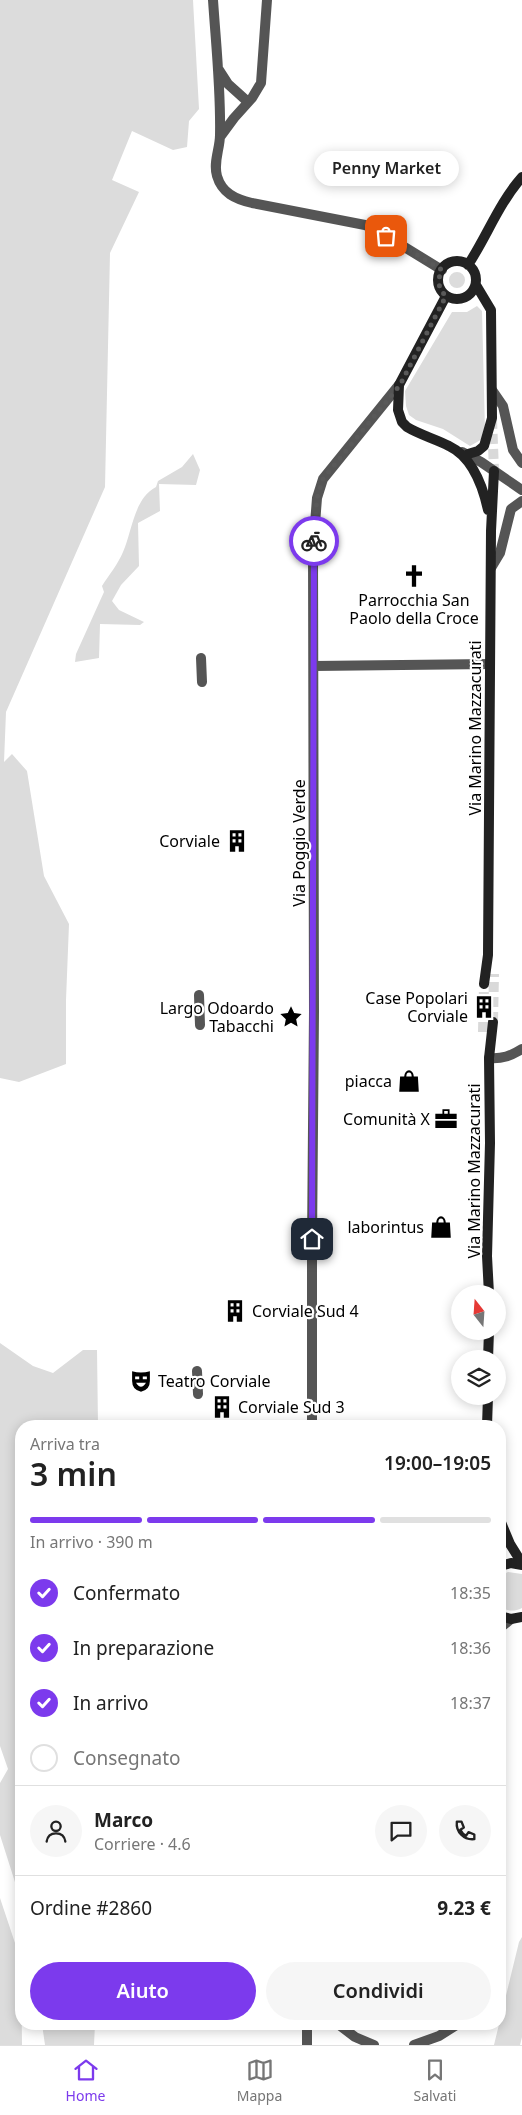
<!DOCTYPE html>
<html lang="it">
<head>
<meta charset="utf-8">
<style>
	body { margin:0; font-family:"Noto Sans",sans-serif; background:#f6f6f6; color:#222; height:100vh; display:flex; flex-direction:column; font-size:19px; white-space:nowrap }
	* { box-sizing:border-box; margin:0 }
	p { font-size:16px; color:#767676 }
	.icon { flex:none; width:28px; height:28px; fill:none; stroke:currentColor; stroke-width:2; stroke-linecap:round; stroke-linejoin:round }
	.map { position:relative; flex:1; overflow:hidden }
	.side { position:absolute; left:15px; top:1420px; width:491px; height:610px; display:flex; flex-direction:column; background:#fff; border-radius:20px; box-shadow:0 2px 12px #0003 }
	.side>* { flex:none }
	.needle { width:32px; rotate:343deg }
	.controls { position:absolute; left:451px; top:1285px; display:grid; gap:10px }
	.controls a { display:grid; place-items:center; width:55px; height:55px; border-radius:50%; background:#fff; box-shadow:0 2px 12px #0003; font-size:25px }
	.pin { position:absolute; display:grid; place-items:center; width:42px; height:42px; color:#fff; margin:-21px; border-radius:10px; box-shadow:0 2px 8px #0006 }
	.courier { position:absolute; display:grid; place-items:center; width:50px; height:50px; margin:-25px; border:4px solid #7c3aed; border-radius:50%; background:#fff; color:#222; box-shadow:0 1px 6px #0007 }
	.bubble { position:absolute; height:35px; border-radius:18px; background:#fff; box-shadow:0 2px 12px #0003; font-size:16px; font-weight:600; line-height:35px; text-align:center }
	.headline em { font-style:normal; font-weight:600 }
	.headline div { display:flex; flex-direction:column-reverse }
	.headline { display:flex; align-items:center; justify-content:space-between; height:85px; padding:0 15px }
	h1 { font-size:32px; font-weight:600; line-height:38px }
	.bar { display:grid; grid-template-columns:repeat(4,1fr); gap:8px 5px; align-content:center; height:60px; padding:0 15px }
	.bar i { height:6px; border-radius:4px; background:#e0e0e0 }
	.bar .on { background:#7c3aed }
	.bar p { grid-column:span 4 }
	.line { display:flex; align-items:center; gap:12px; padding:0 15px; border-top:1px solid #e0e0e0 }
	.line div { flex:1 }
	.round { display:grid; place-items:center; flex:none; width:52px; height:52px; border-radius:26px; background:#f6f6f6 }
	ol { padding:0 15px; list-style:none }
	li { display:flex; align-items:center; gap:15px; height:55px }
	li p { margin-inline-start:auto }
	li .icon { padding:5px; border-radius:50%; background:#7c3aed; color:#fff; stroke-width:4 }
	li:last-child { color:#767676 }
	li i { width:28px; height:28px; border:2px solid #e0e0e0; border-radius:50% }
	.action { display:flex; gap:10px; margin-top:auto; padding:10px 15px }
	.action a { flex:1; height:58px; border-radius:30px; background:#7c3aed; color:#fff; font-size:20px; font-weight:600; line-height:58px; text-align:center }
	.action a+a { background:#f6f6f6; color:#222 }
	.tabs { display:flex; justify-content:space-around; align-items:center; height:70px; border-top:1px solid #e0e0e0; background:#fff; font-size:14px; color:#767676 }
	.tabs a { display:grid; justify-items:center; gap:2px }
	.tabs .on { color:#7c3aed }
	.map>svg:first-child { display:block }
	.green { fill:#dcdcdc }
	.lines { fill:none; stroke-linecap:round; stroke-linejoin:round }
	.secondary-tunnel { stroke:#d9d9d9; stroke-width:10; stroke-dasharray:10 5; stroke-linecap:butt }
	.street { stroke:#555; stroke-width:10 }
	.secondary { stroke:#222; stroke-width:10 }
	.done { stroke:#595959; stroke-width:5; stroke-dasharray:0 9 }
	.route { stroke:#7c3aed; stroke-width:6 }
	.labels { text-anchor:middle; stroke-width:4.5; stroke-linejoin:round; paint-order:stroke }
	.poi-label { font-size:16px; fill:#000; stroke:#fff; text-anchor:end }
	.street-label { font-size:16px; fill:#000; stroke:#fff }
</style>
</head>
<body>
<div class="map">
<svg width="522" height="2045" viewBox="0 0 522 2045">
	<rect width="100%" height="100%" fill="#fff"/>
	<path class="green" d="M0,0H193L199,109L189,121L187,147L173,150L132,131L112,180L139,192L110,253L105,487L6,712L4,762L12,754L27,771L44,876L69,924L66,1000V1064L19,1082L0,1078Z
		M449 280a8 8 0 1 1 16 0a8 8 0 1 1-16 0Z
		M477,306L482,311L485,431L484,438L470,446L443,429L416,420L409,415L406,406L405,391L452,312H467Z
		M193,454L200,470L196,485L159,484L160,511L138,523L139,566L121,585L112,601L119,610L144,622L140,625L100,624L99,658L75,662L76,654L104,592L102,586C109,575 118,564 123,552C132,532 134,498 156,487L158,481L182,467Z
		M0,1343L33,1366L53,1373L83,1350H97L98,1426H21V1901L0,1835V1783L8,1769L0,1746Z
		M508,1572L522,1574V1608C514,1612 507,1611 500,1607V1576Z
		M0,1898L21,1961L22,2045H0Z
		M522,1937V2037L520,2045H494L519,1942Z
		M42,2024H95L94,2045H45Z"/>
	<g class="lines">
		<path class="secondary-tunnel" d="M492,419L494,471
			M493,1022L494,974
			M483,1032L484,984"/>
		<path class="street" d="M213,0C216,45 221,90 220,135C220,149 213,162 217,176C222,193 235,199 252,203L365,225L380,232L442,270
			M219,70L228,84L248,102
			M220,137L234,118L252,98L261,83L267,0
			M492,390L503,406L513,450L522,463
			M462,452L481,462L522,490
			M491,568L500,553L511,509L522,501
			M201,658L202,682
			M314,666L490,664
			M199,995L200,1025
			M489,1058C502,1059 511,1056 522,1049
			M312,1243L314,1011L313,550L317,498L323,479L399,385
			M197,1371L198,1394
			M312,1426V1253
			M500,1628L511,1619
			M338,2024L355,2037L374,2045
			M307,2045V2024
			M414,2045L439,2036L458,2024"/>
		<path class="secondary" d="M438 280a19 19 0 1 1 38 0a19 19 0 1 1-38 0Z
			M468,265C487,236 499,203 522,177
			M446,296L399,385L398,410L402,422L407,427C420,435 436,439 449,446C472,457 483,487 488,510
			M468,454L478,451L484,446L492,418L491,310L476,285
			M484,984L488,955L491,531L494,471
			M489,1294L487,1256L490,1143L489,1058L493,1022
			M488,1359L489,1331
			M487,1426L488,1396
			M500,1520L510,1544L522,1563
			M500,1566L511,1563L522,1565
			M500,1616L511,1619L522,1617"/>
	</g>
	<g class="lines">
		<path class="done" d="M314,541L317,498L323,479L400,385L446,296C438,289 437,280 442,270L386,236"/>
		<path class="route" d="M312,1239L314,541"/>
	</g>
	<defs>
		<symbol id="church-bare" viewBox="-9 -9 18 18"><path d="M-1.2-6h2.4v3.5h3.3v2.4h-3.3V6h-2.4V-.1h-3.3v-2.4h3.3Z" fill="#000" stroke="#fff" stroke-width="2.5" paint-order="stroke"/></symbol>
		<symbol id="building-bare" viewBox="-9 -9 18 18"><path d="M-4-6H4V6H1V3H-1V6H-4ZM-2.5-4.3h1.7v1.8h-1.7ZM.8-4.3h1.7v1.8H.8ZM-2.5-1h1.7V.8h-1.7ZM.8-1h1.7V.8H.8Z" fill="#000" stroke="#fff" stroke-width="2.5" paint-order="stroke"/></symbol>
		<symbol id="sight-bare" viewBox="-9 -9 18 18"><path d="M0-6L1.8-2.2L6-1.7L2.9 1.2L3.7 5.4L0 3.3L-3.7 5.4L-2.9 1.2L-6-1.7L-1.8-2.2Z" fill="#000" stroke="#fff" stroke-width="2.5" paint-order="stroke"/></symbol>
		<symbol id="shop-bare" viewBox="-9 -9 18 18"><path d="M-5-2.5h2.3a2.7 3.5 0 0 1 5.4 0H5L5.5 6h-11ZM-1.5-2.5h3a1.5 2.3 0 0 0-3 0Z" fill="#000" stroke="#fff" stroke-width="2.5" paint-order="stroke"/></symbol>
		<symbol id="office-bare" viewBox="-9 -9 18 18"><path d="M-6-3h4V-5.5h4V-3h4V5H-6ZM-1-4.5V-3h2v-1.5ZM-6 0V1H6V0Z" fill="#000" stroke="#fff" stroke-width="2.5" paint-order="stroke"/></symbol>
		<symbol id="theatre-bare" viewBox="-9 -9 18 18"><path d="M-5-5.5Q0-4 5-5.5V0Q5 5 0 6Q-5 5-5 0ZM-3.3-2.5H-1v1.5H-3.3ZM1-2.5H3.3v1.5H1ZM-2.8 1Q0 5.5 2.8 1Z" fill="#000" stroke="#fff" stroke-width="2.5" paint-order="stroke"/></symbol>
	</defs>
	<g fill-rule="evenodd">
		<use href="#church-bare" x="398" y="560" width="32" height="32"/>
		<use href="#building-bare" x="221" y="825" width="32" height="32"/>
		<use href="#building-bare" x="468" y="991" width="32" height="32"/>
		<use href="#sight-bare" x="275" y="1001" width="32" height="32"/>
		<use href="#shop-bare" x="393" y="1065" width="32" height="32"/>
		<use href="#office-bare" x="430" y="1103" width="32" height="32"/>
		<use href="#shop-bare" x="425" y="1211" width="32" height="32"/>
		<use href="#building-bare" x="219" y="1295" width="32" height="32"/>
		<use href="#theatre-bare" x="125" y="1365" width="32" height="32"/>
		<use href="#building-bare" x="206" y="1391" width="32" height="32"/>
	</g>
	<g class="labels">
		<g class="poi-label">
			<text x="414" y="606" text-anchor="middle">Parrocchia San<tspan x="414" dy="18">Paolo della Croce</tspan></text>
			<text x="220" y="847">Corviale</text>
			<text x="468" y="1004">Case Popolari<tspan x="468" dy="18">Corviale</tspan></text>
			<text x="274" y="1014">Largo Odoardo<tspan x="274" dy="18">Tabacchi</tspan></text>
			<text x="392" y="1087">piacca</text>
			<text x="430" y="1125">Comunità X</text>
			<text x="424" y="1233">laborintus</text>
			<text x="252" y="1317" text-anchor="start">Corviale Sud 4</text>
			<text x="158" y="1387" text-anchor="start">Teatro Corviale</text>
			<text x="238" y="1413" text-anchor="start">Corviale Sud 3</text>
		</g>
		<g class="street-label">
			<text transform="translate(475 728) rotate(-90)" y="6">Via Marino Mazzacurati</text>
			<text transform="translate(299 843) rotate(-90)" y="6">Via Poggio Verde</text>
			<text transform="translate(474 1171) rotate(-90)" y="6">Via Marino Mazzacurati</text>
		</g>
	</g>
</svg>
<div class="controls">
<a><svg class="needle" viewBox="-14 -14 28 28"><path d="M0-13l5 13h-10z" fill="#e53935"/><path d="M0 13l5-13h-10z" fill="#767676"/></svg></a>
<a><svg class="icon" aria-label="layers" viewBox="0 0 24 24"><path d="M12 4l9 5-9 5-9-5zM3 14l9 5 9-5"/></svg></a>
</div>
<div class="pin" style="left:386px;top:236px;background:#ea580c"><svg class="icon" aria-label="bag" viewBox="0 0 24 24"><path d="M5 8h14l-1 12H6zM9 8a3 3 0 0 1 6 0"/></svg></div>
<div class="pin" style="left:312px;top:1239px;background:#1f2937"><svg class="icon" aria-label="home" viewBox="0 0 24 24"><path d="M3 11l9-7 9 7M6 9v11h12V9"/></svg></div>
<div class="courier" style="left:314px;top:541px"><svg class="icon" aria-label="bike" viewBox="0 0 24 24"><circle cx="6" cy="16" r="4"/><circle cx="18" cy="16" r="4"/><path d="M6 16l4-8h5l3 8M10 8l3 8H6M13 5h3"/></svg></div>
<div class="bubble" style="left:314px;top:151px;width:145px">Penny Market</div>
<section class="side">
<div class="headline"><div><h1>3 min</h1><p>Arriva tra</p></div><em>19:00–19:05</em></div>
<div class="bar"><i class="on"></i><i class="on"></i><i class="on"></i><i></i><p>In arrivo · 390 m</p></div>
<ol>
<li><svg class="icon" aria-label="check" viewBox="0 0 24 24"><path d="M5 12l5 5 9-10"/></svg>Confermato<p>18:35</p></li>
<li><svg class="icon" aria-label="check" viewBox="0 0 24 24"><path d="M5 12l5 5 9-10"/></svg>In preparazione<p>18:36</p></li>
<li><svg class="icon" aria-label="check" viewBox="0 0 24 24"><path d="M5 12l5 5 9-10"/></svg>In arrivo<p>18:37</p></li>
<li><i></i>Consegnato</li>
</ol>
<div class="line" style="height:90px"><a class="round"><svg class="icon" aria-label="person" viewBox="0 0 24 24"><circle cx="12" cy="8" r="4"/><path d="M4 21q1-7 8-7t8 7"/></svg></a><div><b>Marco</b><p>Corriere · 4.6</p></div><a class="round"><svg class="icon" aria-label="chat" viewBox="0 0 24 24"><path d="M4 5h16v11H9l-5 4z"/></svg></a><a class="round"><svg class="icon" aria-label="phone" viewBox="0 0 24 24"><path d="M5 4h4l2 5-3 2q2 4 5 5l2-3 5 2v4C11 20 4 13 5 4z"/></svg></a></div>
<div class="line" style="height:65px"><div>Ordine #2860</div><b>9.23 €</b></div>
<div class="action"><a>Aiuto</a><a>Condividi</a></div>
</section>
</div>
<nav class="tabs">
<a class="on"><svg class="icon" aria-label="home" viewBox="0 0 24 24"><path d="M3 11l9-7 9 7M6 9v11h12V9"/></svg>Home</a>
<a><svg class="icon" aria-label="map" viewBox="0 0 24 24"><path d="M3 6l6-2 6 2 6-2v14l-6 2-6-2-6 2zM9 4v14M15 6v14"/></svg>Mappa</a>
<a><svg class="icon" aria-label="saved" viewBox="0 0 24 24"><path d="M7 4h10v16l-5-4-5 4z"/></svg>Salvati</a>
</nav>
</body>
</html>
